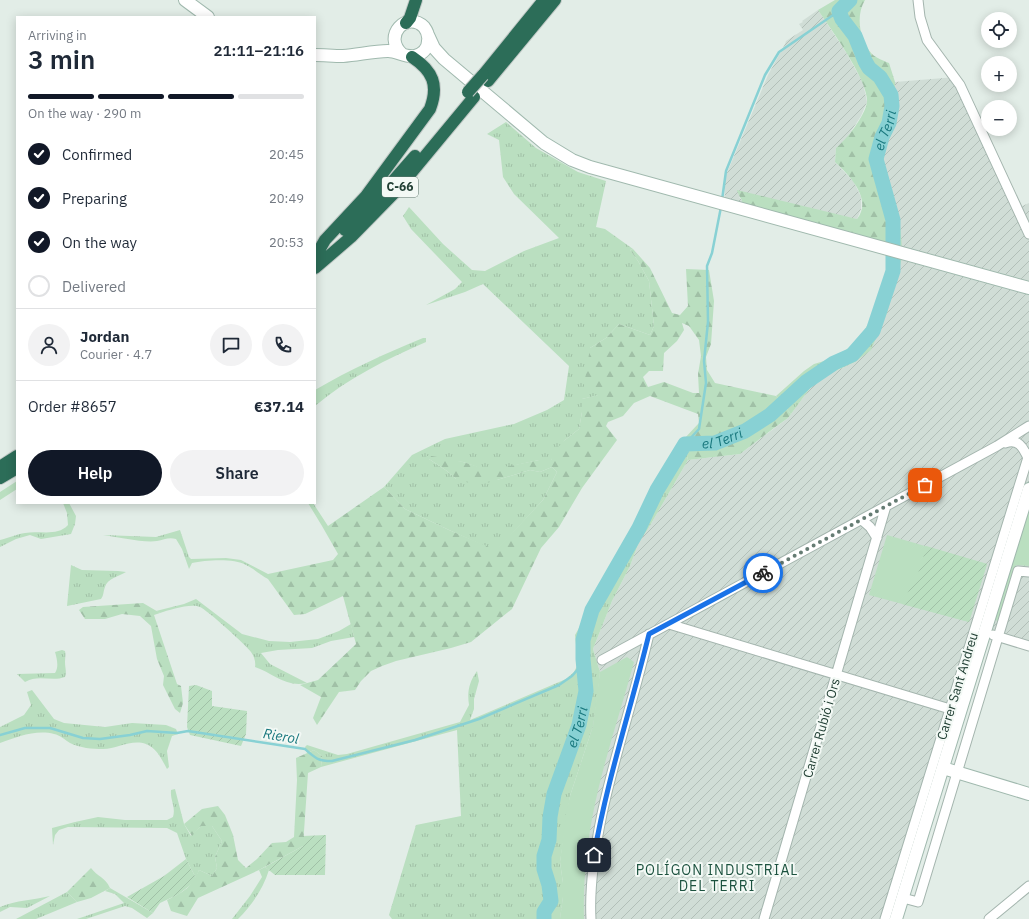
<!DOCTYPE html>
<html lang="en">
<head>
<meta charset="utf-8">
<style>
	body { margin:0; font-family:"IBM Plex Sans",sans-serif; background:#f2f2f3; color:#1f2937; height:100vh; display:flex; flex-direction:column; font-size:15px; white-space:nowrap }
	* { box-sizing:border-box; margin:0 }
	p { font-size:13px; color:#747a83 }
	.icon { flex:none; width:22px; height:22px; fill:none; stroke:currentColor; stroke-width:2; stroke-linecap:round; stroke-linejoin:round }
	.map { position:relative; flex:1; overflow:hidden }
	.sheet { position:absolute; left:16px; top:16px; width:300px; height:488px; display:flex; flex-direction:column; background:#fff; border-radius:0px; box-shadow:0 2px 10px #0003 }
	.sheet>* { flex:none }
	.controls { position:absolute; left:981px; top:12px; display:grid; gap:8px }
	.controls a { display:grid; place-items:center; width:36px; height:36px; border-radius:50%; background:#fff; box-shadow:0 2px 10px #0003; font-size:20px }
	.pin { position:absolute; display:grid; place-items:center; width:34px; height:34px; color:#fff; margin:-17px; border-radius:8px; box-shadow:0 2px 6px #0006 }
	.courier { position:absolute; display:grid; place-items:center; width:40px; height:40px; margin:-20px; border:3px solid #1a73e8; border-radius:50%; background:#fff; color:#222; box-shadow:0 1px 5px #0007 }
	.summary em { font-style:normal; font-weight:600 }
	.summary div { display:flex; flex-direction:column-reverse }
	.summary { display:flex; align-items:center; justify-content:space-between; height:68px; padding:0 12px }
	h1 { font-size:26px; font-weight:600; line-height:30px }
	.bar { display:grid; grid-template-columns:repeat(4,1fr); gap:6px 4px; align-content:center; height:48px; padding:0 12px }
	.bar i { height:5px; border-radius:3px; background:#e0e1e3 }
	.bar .current { background:#111827 }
	.bar p { grid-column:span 4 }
	.line { display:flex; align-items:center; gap:10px; padding:0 12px; border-top:1px solid #e0e1e3 }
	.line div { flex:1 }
	.round { display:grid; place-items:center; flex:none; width:42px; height:42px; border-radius:21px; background:#f2f2f3 }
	ol { padding:0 12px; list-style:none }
	li { display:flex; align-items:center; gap:12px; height:44px }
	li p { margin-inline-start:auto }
	li .icon { padding:4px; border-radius:50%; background:#111827; color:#fff; stroke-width:4 }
	li:last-child { color:#747a83 }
	li i { width:22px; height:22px; border:2px solid #e0e1e3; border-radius:50% }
	.primary-button { display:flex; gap:8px; margin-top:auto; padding:8px 12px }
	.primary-button a { flex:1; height:46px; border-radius:24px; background:#111827; color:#fff; font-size:16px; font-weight:600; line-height:46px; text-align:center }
	.primary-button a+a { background:#f2f2f3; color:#1f2937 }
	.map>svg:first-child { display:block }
	.industrial { fill:url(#industrial-furrows) }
	.grass { fill:url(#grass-tufts) }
	.forest { fill:url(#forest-firs); fill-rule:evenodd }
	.park { fill:#badfc0 }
	.garden { fill:url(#garden-furrows) }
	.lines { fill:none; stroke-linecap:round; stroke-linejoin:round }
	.stream { stroke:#88d1d4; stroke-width:2.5 }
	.river { stroke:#88d1d4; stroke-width:15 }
	.street-casing { stroke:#a4b5ae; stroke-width:11 }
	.secondary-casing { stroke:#a0b9ae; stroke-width:14 }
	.highway-casing { stroke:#c1c9c6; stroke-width:14 }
	.street { stroke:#fff; stroke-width:9 }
	.secondary { stroke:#fff; stroke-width:12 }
	.highway { stroke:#2c6d58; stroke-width:12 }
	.highway-bridge-casing { stroke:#c1c9c6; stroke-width:14; stroke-linecap:butt }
	.highway-bridge { stroke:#2c6d58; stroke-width:12 }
	.done { stroke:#657c73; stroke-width:4; stroke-dasharray:0 7.2 }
	.route { stroke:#1a73e8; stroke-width:5 }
	.labels { text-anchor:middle; stroke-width:4; stroke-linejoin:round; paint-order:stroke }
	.shield { fill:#f3f9f5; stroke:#60776e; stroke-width:1 }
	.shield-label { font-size:12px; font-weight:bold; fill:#213f34 }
	.street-label { font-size:13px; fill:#213f34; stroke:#f3f9f5 }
	.water-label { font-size:14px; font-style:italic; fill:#19787e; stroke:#f3f9f5 }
	.neighbourhood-label { font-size:14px; letter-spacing:1px; fill:#1c523f; stroke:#f3f9f5 }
</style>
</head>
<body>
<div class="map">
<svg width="1029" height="919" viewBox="0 0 1029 919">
	<defs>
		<pattern id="industrial-furrows" width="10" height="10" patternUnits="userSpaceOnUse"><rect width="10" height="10" fill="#d0ddd6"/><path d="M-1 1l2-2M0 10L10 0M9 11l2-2" fill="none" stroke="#b2bfb8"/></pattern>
		<pattern id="grass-tufts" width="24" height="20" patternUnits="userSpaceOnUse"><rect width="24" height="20" fill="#badfc0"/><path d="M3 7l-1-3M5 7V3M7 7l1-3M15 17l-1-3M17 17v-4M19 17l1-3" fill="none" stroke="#a0c0a6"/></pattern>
		<pattern id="forest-firs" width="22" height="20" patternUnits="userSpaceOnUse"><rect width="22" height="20" fill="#badfc0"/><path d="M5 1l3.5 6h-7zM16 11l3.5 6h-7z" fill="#a0c0a6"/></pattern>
		<pattern id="garden-furrows" width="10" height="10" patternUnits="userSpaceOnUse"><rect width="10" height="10" fill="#badfc0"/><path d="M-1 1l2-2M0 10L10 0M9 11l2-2" fill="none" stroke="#a0c0a6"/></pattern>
	</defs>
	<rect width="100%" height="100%" fill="#e2ede7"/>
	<path class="industrial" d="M818,10L847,54L863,83L867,102L861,116L844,142L836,148L835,162L854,182L861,197V209L857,219L739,197L743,202V206L725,201L724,180L768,75L785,44L786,41L803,30L799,24L803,22L802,21Z
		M956,77L1020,207L1029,203V646L985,633L896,919H560L563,897V883L598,693L600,672L593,649L612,601L630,566L639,542L648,529L688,460L740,454L788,418L811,387L831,373L855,362L902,256L899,216L884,182L881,158V153L895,125V82Z"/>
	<path class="grass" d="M506,122L536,148L578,172L606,181L596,227L605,229L633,249L630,250L638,261L649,281L654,326L650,335L619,324L606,338L590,348L599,395L582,399V412L579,429L565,440L551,460H539L489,471L463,462L429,459L447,471L456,479L497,480L530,470L540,472L552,467L557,472L543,500L496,551L449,530L405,509L384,487L412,455L445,439L514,424L547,410L564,400L569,366L483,284L465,292L426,305L455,289L462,282L411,229L403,216L409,207L443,244L472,270L485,271L524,251L559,238L514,194L503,177L499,140L487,134Z
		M891,255L902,258L887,313L871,350L855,362L831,373L811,387L791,414L776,396L804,371L814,364L834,358L850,347L864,331L873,316Z
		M423,338H426V342C387,359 348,378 315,406V390C349,370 386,353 423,338Z
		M683,440L688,460L648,529L639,542L630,566L612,601L593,649L600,672L598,693L593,726L570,796L560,862L563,883V897L560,919H392L389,915L416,825L461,816L457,730L321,767L322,756L314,750L307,753L305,747L307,745L338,755L347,754L460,722L469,705C467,692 469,682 477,671L479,681L474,699V709L470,720L566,679L574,672L578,664L575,635L619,558L626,539L640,511L650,499L673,454Z
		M17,481V489L0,500V492Z
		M63,503H69L76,516L75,524L71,534L41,539L30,535L16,539L0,547V540C8,538 17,534 25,533C39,530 57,537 68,525L67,513Z
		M308,503H313L328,526H322Z
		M180,530L189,557L191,559L226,558L241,560L268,574V579C260,575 253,568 246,565C234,558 206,560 192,563L189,569L182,549L176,539C168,537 164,540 157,541C144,543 117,537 103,535L156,537Z
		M71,565L82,570L118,571L126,572C119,576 107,579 105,587C103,592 104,595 101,599L67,606Z
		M196,599L242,634L269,641L290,642L318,639L339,631L351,624L354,637L331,641L312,648L278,650L261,653L270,664L307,683C286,688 273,673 255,667C256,662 254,656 251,652C247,646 206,609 200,607C191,603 169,610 160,613L156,611L184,604Z
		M62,650L65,651C66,655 65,658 65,662C65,668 67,672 65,677C52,682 38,674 25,682L17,674L55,673C59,667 57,659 55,652Z
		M32,690L54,719L64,723L105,727L132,723L166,725L176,729L178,734L172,736L167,751L169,767L167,769C162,760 157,748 146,744C131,739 117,749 103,749C92,749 80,748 70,743C65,740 60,735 54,734C37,729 16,737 0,743V727L24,715L31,705L27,692Z
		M175,789L184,824L191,836L201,826H212L222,841L215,857L217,868L212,876L199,870L196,878L186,859L177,833L167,828L68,827L59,830L55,835L53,845L52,828L75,822L98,817L125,820H167L173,817C176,806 170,801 171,790Z
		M265,867L269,870C263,889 252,905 238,919H232L250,896L262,877L259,870Z
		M110,888L153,913L147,918L132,908L125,906L86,919H77L124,903L115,894L105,891Z
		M67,892L77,902L36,919H16Z
		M50,896L27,908L10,907L0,912V907C16,900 34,900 50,896Z"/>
	<path class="forest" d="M835,0H865C855,16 860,41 872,54C876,58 884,61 889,63L895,82V125L881,153V158L884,182L899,216L902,246L743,206C743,200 738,195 737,190L857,219C873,199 849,175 835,162L836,148C847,139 865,116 867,102C869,81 830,28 818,10Z
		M633,249L650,268L672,313L680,315L688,306L686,269L709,270L714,301L711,344L706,357L707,370L715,383L776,396L791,414L788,418L774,428L740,454L688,460L683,440L699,423L698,414L650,396L634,403L623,416L608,422L606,426L617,440L582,488L559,527L541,548L512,609L471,642L451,648L396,661L382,666L371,671L361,681L355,690L339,692L317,725L313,718L321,697L300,685L318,680L356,644L343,596L305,614L294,615L268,579V574L333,560L338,554L322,526H328L384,487L405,509L449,530L496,550L543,500L557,472L552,467L540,472L530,470L497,480L483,484H473L456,479L447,471L429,459L426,456H432L463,462L489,470L539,460H551L553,455V452L565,440L579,429L582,412V399L598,395L584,385L590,348L606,338L619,324L650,335L654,326L649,281L638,261L630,250ZM682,323L689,326L699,340L701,356L698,374L699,393H693L664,382L648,387L643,377L649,371H663L664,353L677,341L684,330Z
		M143,603L160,613L154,615L177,684L181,686L183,703L180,713L175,709L163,685L164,676L157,659L151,626L140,616L122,614L105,619H85L79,610L83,607Z
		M314,750L322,756L321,767L308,773L303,846L259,870L198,898L187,916L171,911L167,900C185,891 191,888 199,870L212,876L217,868L215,857L222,841L212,826H201L192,836L184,824L202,809L218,806L225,815L233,835L238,860L246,868L257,859L272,843L286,842L294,837L297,780L296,758Z
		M91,868C98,877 105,877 110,888L91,898L77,902L67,892Z"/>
	<path class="park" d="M1029,508V566L1016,565L999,621L994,620Z
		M887,535L987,564L969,622L869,595Z
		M627,657L634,662C620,714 602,765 592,819C586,852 583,885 584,919H560L563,897V883L560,862L566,814L570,796L593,726L600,672Z"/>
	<path class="garden" d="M926,546L987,564L969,622L902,604L921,567Z
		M196,685L212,691V706L247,711L246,734L241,746L190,735L187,727L189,686Z
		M326,835L325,875H275L265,867L303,846V836Z
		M186,859L196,878L193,883L179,894L160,903L153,913L127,897L164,876Z"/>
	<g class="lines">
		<path class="stream" d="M722,200L726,171L765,75L779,52L839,11
			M685,444L699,429L706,383L704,361L708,322L707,266L712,253L721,207
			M0,735L25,728H50L83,738L100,739L130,735L147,731L177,733L188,731L305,749C315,758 318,761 332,761L415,740L479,719L559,685L572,676L579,668L583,659"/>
		<path class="river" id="s1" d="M544,919V912L551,901L549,885L544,869V856L549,840L550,817L554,794L579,725L586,691L583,659V640L592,610L639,528L657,490L685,444L715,443L745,431L770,415L806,382L834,363L852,355L873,331L893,271V220L876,159L882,137L889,123L892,106L891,95L880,77L869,68L865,61L855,36L842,19L839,11L850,0"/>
		<defs>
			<path id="street" d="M918,0L920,17L927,40L960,85L1029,234
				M1005,443C1018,438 1023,447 1028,458
				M862,520L870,527L877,538
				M669,624L950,709
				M993,635L1029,646
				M602,660L997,446L1029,426
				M903,898L918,902L1018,571L1029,572
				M591,919C589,884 595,848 602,814C615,753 635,695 649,634
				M764,919L886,506
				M885,919L1029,454
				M989,919L1029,886"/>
			<path id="secondary" d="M185,0L208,17
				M428,35L434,48L444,59L544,143L572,160L590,167L1029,288
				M315,55C324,55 333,56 343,56C358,55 373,51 388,51C397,51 406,58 415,56C422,54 428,49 428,41C429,36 427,31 424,27C407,10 382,36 402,54
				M943,768L1029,794
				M896,919L1029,489"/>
			<path id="highway" d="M406,23L410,18L416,0
				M484,74L544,0
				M488,81L555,0
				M345,230L379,197L415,156
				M317,254L325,240L366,196L430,109C439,85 433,71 412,57
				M315,268L351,237L397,190L474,97
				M0,467L17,456
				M0,478L17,468"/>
		</defs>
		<use href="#street" class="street-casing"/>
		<use href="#secondary" class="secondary-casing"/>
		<use href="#highway" class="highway-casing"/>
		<use href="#street" class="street"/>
		<use href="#secondary" class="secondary"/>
		<use href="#highway" class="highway"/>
		<defs>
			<path id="highway-bridge" d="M468,92L483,75"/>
		</defs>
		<use href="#highway-bridge" class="highway-bridge-casing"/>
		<use href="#highway-bridge" class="highway-bridge"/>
	</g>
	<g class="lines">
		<path class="done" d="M763,573L925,485"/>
		<path class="route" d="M594,855C607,780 631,708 649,634L763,573"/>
	</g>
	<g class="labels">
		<rect class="shield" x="382" y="177" width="36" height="20" rx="3"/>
		<g class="shield-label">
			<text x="400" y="191">C-66</text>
		</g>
		<g class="street-label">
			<text transform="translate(957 686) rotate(-73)" y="5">Carrer Sant Andreu</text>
			<text transform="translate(821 728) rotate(-74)" y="5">Carrer Rubió i Ors</text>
		</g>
		<g class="water-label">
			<text dy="5" stroke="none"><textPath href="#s1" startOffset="944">el Terri</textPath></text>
			<text dy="5" stroke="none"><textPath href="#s1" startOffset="548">el Terri</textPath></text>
			<text dy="5" stroke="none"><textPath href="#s1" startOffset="200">el Terri</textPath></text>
			<text transform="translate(281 736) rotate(9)" y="5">Rierol</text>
		</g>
		<g class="neighbourhood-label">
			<text x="717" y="875">POLÍGON INDUSTRIAL<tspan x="717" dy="16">DEL TERRI</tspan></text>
		</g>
	</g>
</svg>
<div class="controls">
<a><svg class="icon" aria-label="locate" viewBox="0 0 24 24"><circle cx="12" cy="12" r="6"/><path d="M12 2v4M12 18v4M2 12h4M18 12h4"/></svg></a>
<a>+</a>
<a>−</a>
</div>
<div class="pin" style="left:925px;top:485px;background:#ea580c"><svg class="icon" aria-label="bag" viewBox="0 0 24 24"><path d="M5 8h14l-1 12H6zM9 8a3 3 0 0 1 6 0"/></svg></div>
<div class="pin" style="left:594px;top:855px;background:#1f2937"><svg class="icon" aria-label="home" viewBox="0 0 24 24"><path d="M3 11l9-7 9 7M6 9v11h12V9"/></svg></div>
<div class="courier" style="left:763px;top:573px"><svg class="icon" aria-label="bike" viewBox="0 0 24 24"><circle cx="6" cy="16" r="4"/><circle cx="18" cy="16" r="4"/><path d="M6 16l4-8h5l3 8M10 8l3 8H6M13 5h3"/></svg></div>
<section class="sheet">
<div class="summary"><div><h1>3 min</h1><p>Arriving in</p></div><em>21:11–21:16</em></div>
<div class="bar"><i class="current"></i><i class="current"></i><i class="current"></i><i></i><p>On the way · 290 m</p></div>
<ol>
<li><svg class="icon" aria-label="check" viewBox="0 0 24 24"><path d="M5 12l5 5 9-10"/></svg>Confirmed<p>20:45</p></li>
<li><svg class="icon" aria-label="check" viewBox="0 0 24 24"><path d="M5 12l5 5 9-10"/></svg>Preparing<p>20:49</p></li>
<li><svg class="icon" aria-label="check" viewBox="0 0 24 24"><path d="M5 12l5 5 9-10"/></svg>On the way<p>20:53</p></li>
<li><i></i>Delivered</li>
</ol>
<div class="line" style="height:72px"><a class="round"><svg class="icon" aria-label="person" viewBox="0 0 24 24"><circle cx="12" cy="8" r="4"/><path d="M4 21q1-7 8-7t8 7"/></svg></a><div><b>Jordan</b><p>Courier · 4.7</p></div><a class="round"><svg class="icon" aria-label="chat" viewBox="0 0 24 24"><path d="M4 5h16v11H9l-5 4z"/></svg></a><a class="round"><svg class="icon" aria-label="phone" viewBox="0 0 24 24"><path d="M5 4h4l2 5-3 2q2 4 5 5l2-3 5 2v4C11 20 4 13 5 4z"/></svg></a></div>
<div class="line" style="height:52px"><div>Order #8657</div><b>€37.14</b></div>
<div class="primary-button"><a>Help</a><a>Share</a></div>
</section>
</div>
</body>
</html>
